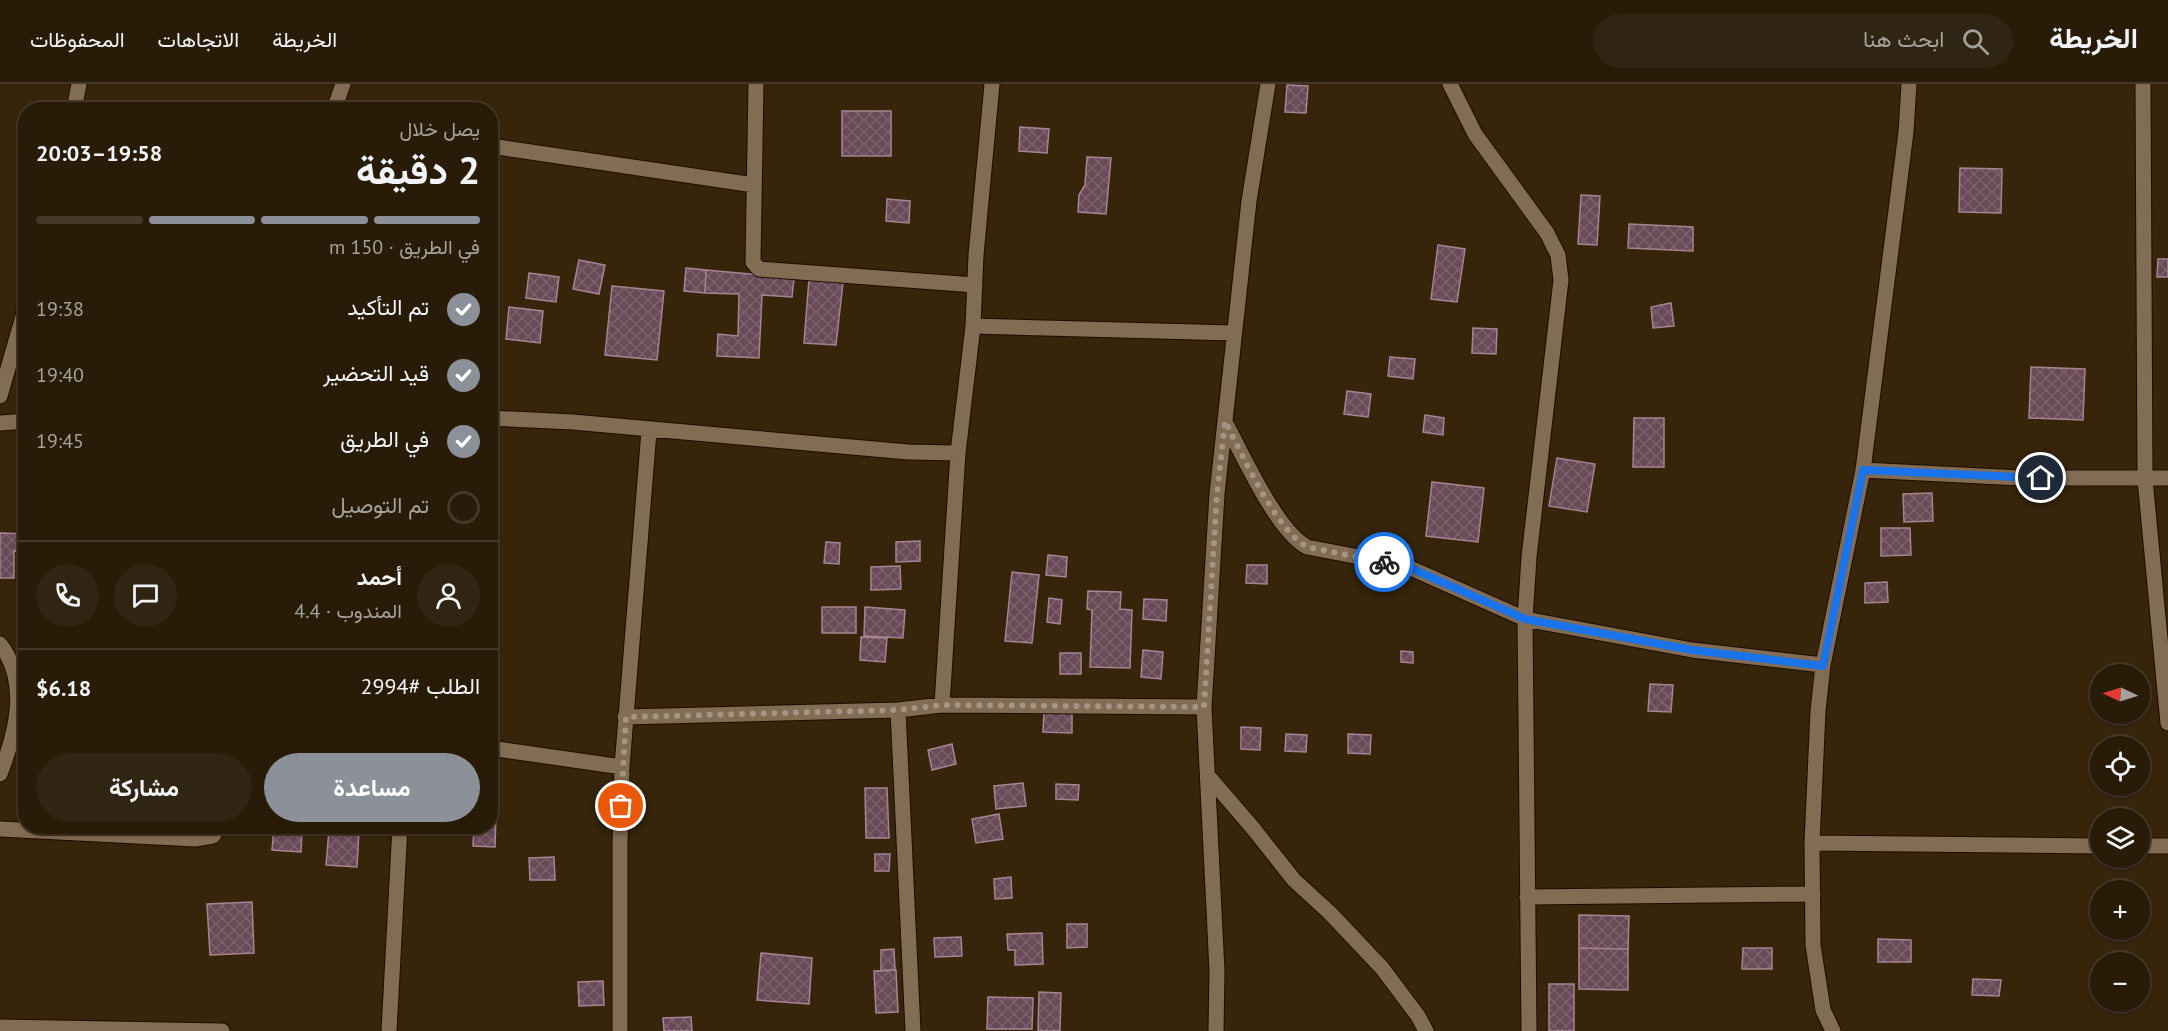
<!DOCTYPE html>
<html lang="ar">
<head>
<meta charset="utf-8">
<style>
	body { margin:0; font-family:"PT Sans",Vazirmatn,sans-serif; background:#302412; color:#f1f3f6; direction:rtl; height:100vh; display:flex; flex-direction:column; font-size:22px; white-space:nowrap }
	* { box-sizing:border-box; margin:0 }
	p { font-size:20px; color:#a5a19c }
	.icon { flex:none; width:33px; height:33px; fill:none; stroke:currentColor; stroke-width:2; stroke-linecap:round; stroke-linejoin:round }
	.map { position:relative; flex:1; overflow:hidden; direction:ltr }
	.panel { position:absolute; left:18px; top:18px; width:480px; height:732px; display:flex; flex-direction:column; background:#281b08; border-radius:24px; box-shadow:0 2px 4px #0004,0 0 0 2px #443929; direction:rtl }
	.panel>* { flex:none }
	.needle { width:39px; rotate:274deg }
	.fabs { position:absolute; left:2090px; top:580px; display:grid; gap:12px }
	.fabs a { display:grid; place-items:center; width:60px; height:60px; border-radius:50%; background:#281b08; box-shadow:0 2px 4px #0004,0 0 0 2px #443929; font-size:30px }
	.pin { position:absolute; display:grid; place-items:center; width:51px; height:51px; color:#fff; margin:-26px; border:3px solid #fff; border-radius:50%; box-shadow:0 2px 6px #0007 }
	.courier { position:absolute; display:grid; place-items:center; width:60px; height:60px; margin:-30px; border:4px solid #1a73e8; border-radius:50%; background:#fff; color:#222; box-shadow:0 2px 8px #0007 }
	.summary em { font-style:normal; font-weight:700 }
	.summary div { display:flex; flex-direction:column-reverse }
	.summary { display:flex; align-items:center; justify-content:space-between; height:102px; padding:0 18px }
	h1 { font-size:39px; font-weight:700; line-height:45px }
	.bar { display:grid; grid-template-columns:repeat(4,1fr); gap:9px 6px; align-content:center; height:72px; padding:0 18px }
	.bar i { height:8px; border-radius:4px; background:#443929 }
	.bar .selected { background:#8c9099 }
	.bar p { grid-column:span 4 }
	.line { display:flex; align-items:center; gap:15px; padding:0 18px; border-top:2px solid #443929 }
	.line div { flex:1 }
	.round { display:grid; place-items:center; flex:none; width:63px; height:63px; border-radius:32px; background:#302412 }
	ol { padding:0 18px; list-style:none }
	li { display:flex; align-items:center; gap:18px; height:66px }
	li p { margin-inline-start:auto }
	li .icon { padding:6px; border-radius:50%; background:#8c9099; color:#fff; stroke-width:4 }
	li:last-child { color:#a5a19c }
	li i { width:33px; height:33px; border:3px solid #443929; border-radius:50% }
	.cta { display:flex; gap:12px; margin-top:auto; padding:12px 18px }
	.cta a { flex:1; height:69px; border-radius:36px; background:#8c9099; color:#fff; font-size:24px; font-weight:700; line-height:69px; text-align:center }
	.cta a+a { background:#302412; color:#f1f3f6 }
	header { display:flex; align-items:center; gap:36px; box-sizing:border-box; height:84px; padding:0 30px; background:#281b08; border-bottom:2px solid #443929 }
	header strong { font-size:28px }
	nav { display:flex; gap:33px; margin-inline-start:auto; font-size:21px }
	.search { width:420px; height:54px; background:#302412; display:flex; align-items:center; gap:15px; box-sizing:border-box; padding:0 21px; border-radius:33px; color:#a5a19c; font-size:22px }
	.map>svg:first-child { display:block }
	.building { fill:url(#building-cross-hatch); stroke:#a78492; stroke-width:1.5 }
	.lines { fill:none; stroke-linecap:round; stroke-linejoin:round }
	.street-casing { stroke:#1d0c00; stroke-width:17 }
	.street { stroke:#826c53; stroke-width:15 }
	.done { stroke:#a49684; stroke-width:6; stroke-dasharray:0 10.8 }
	.route { stroke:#1a73e8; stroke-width:8 }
</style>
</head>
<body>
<header>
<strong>الخريطة</strong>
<div class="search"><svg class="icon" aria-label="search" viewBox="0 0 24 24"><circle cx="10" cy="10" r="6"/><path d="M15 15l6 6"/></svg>ابحث هنا</div>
<nav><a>الخريطة</a><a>الاتجاهات</a><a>المحفوظات</a></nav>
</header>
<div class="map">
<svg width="2168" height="947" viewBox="0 0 2168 947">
	<defs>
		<pattern id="building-cross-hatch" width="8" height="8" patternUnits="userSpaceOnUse" patternTransform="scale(1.5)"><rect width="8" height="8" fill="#684956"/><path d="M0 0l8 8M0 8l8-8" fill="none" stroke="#7d626d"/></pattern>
	</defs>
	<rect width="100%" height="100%" fill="#36240b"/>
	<path class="building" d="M1287,1L1308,2L1306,29L1285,28Z
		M842,27H891V72H842Z
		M1020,43L1049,45L1047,69L1019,67Z
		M1087,73L1111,74L1106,130L1078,128L1079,111L1085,101Z
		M1960,84L2002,85L2001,129L1959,128Z
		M1581,111L1600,112L1597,161L1578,160Z
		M887,115L910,117L909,139L886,137Z
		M1629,140L1693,143V167L1628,164Z
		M1438,161L1465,165L1457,218L1431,215Z
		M2158,175H2168V193H2157Z
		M579,176L605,181L599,210L573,205Z
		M686,184L706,186L705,209L684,207Z
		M706,186L794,194L792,213L762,211L759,274L717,272L718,250L738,252L739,210L705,209Z
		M529,189L559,193L556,218L526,214Z
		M809,195L843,198L836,261L804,259Z
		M612,202L664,207L657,276L605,271Z
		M1671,219L1674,242L1653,244L1651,223Z
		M509,223L543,227L540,259L506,255Z
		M1473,244L1497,245L1496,270L1472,269Z
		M1390,273L1415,275L1413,295L1388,292Z
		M2031,283L2085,285L2083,336L2029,334Z
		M1347,307L1371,310L1368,333L1344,330Z
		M1425,331L1444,334L1443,351L1423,348Z
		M1634,334H1664V383H1633Z
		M1557,374L1595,380L1587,428L1549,422Z
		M1432,398L1484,404L1478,458L1426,452Z
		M1932,409L1933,437L1904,438L1903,410Z
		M1881,444H1910L1911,471L1881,472Z
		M0,449L26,450V468L14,467V494H0Z
		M920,457V477L896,478V458Z
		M826,458L840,459L839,480L824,479Z
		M1048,471L1067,473L1066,493L1046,491Z
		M1247,481H1267V500L1246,499Z
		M900,482L901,505L871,506V483Z
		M1012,488L1039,491L1032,559L1005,557Z
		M1887,498L1888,518L1865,519V499Z
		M1088,507L1121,508L1120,525L1132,526L1130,584L1090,583L1092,526L1087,525Z
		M1049,514L1062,516L1060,540L1047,538Z
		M1144,515L1167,516L1166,537L1143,535Z
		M822,523H856V549H822Z
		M865,523L905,526L903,554L864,552Z
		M861,553L887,554L885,578L860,576Z
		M1143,566L1163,568L1161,595L1141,593Z
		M1401,567L1413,568V579L1401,578Z
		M1060,569H1081V590H1060Z
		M1650,600L1673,601L1671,628L1648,627Z
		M1044,626L1072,627V649L1043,648Z
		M1241,643L1261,644L1260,666L1241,665Z
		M1286,650L1307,651L1306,668L1285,667Z
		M1348,650L1371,651L1370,670L1348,669Z
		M952,660L956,680L932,686L928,666Z
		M490,698L497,699L495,763L473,762L474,742H490Z
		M1023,699L1026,722L996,725L994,702Z
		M1056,700L1079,701L1078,716L1056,715Z
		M865,704H887L889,754H866Z
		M999,730L1003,755L976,759L972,735Z
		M274,743L302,744L301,768L272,766Z
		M329,746L359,747L357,783L326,781Z
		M875,770H890L889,787H875Z
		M554,773L555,796H530L529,774Z
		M1011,793L1012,814L995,815L994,795Z
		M252,818L254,869L210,871L207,820Z
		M1579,831L1629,832L1628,865L1579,864Z
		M1067,840H1087V863L1067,864Z
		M1042,849L1043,880L1015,881V866H1008L1007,850Z
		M961,853L962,872L935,873L934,854Z
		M1878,855L1911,856V878H1878Z
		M1579,864L1628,865V906L1579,905Z
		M1743,864H1772V885H1742Z
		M894,865L895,886L881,887V866Z
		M761,869L812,874L809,920L757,916Z
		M896,886L898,928L876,929L874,887Z
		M1973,895L2001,896L1999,912L1972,911Z
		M603,897L604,921L579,922L578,898Z
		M1549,900H1574V947H1549Z
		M1039,908L1061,909L1060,947H1038Z
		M988,913L1033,914L1032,945H987Z
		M691,933L692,947H664L663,934Z"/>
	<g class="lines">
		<defs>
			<path id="street" d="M756,0L753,178L759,185L975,201
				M1450,0L1475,50L1547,149L1558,171L1561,196L1529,473L1525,535L1529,947
				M1909,0L1906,48L1863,386L2020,394H2168
				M2143,0L2145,395L2168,639
				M74,26L79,0
				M334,26L343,0
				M490,62L754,101
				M973,242L1234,249
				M0,312L26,222
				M490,334L573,338L908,368L958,369
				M1225,338C1243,371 1276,446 1307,463L1406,482L1525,535L1692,566L1823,581
				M0,339L26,337
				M0,560C30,599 16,649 0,690
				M942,621L958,369L973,242L976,171L992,0
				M898,626L913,947
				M625,633L898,626L942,621L1204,623
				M490,664L622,683
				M1208,692L1252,743L1294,796L1330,829L1382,884L1418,932L1426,947
				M0,745L195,755L213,752L219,742
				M1812,759L2100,762
				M2139,762H2168
				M1527,813L1813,810
				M0,943L222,947
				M389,947L400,742
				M620,947V760L622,683L649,347
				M1216,947L1217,887L1204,623L1217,410L1249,117L1268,0
				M1833,947L1823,926L1813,861L1812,759L1818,627L1823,581L1863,386"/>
		</defs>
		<use href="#street" class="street-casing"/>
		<use href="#street" class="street"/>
	</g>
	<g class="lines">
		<path class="done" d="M621,722L626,633L898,626L942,621L1204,623L1217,410L1225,337C1242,370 1276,446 1307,463L1384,478"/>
		<path class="route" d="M1384,478L1406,482L1525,535L1692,566L1823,582L1863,386L2041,394"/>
	</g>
</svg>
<div class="fabs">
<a><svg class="needle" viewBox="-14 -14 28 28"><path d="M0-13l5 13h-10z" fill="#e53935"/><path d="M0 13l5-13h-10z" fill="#a5a19c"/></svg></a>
<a><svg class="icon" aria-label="locate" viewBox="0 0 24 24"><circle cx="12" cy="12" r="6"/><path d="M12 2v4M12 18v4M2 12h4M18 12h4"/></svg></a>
<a><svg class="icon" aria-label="layers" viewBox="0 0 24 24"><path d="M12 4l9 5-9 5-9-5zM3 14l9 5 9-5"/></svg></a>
<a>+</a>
<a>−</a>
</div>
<div class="pin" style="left:621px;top:722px;background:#ea580c"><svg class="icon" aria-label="bag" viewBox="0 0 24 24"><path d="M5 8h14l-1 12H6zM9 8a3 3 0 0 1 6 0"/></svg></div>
<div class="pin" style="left:2041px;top:394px;background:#1f2937"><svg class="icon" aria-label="home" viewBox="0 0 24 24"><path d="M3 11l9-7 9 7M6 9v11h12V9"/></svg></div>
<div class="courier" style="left:1384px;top:478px"><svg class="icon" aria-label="bike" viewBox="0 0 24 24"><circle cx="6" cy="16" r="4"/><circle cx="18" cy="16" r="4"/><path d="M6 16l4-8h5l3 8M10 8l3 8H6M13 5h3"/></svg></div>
<section class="panel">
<div class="summary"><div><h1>2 دقيقة</h1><p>يصل خلال</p></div><em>19:58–20:03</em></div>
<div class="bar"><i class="selected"></i><i class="selected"></i><i class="selected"></i><i></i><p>في الطريق · 150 m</p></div>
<ol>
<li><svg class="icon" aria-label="check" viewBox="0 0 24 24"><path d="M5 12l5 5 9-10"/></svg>تم التأكيد<p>19:38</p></li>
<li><svg class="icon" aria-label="check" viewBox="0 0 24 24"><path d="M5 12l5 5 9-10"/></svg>قيد التحضير<p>19:40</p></li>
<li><svg class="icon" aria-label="check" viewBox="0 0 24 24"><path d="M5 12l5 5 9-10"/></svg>في الطريق<p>19:45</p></li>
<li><i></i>تم التوصيل</li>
</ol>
<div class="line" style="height:108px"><a class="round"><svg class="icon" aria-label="person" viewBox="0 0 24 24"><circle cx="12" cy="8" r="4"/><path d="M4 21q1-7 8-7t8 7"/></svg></a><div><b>أحمد</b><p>المندوب · 4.4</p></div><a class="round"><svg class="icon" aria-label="chat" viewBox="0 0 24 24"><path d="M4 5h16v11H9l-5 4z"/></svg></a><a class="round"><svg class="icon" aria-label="phone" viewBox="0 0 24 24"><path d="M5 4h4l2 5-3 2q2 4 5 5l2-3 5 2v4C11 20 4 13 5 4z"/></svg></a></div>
<div class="line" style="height:78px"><div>الطلب #2994</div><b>$6.18</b></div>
<div class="cta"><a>مساعدة</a><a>مشاركة</a></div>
</section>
</div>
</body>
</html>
